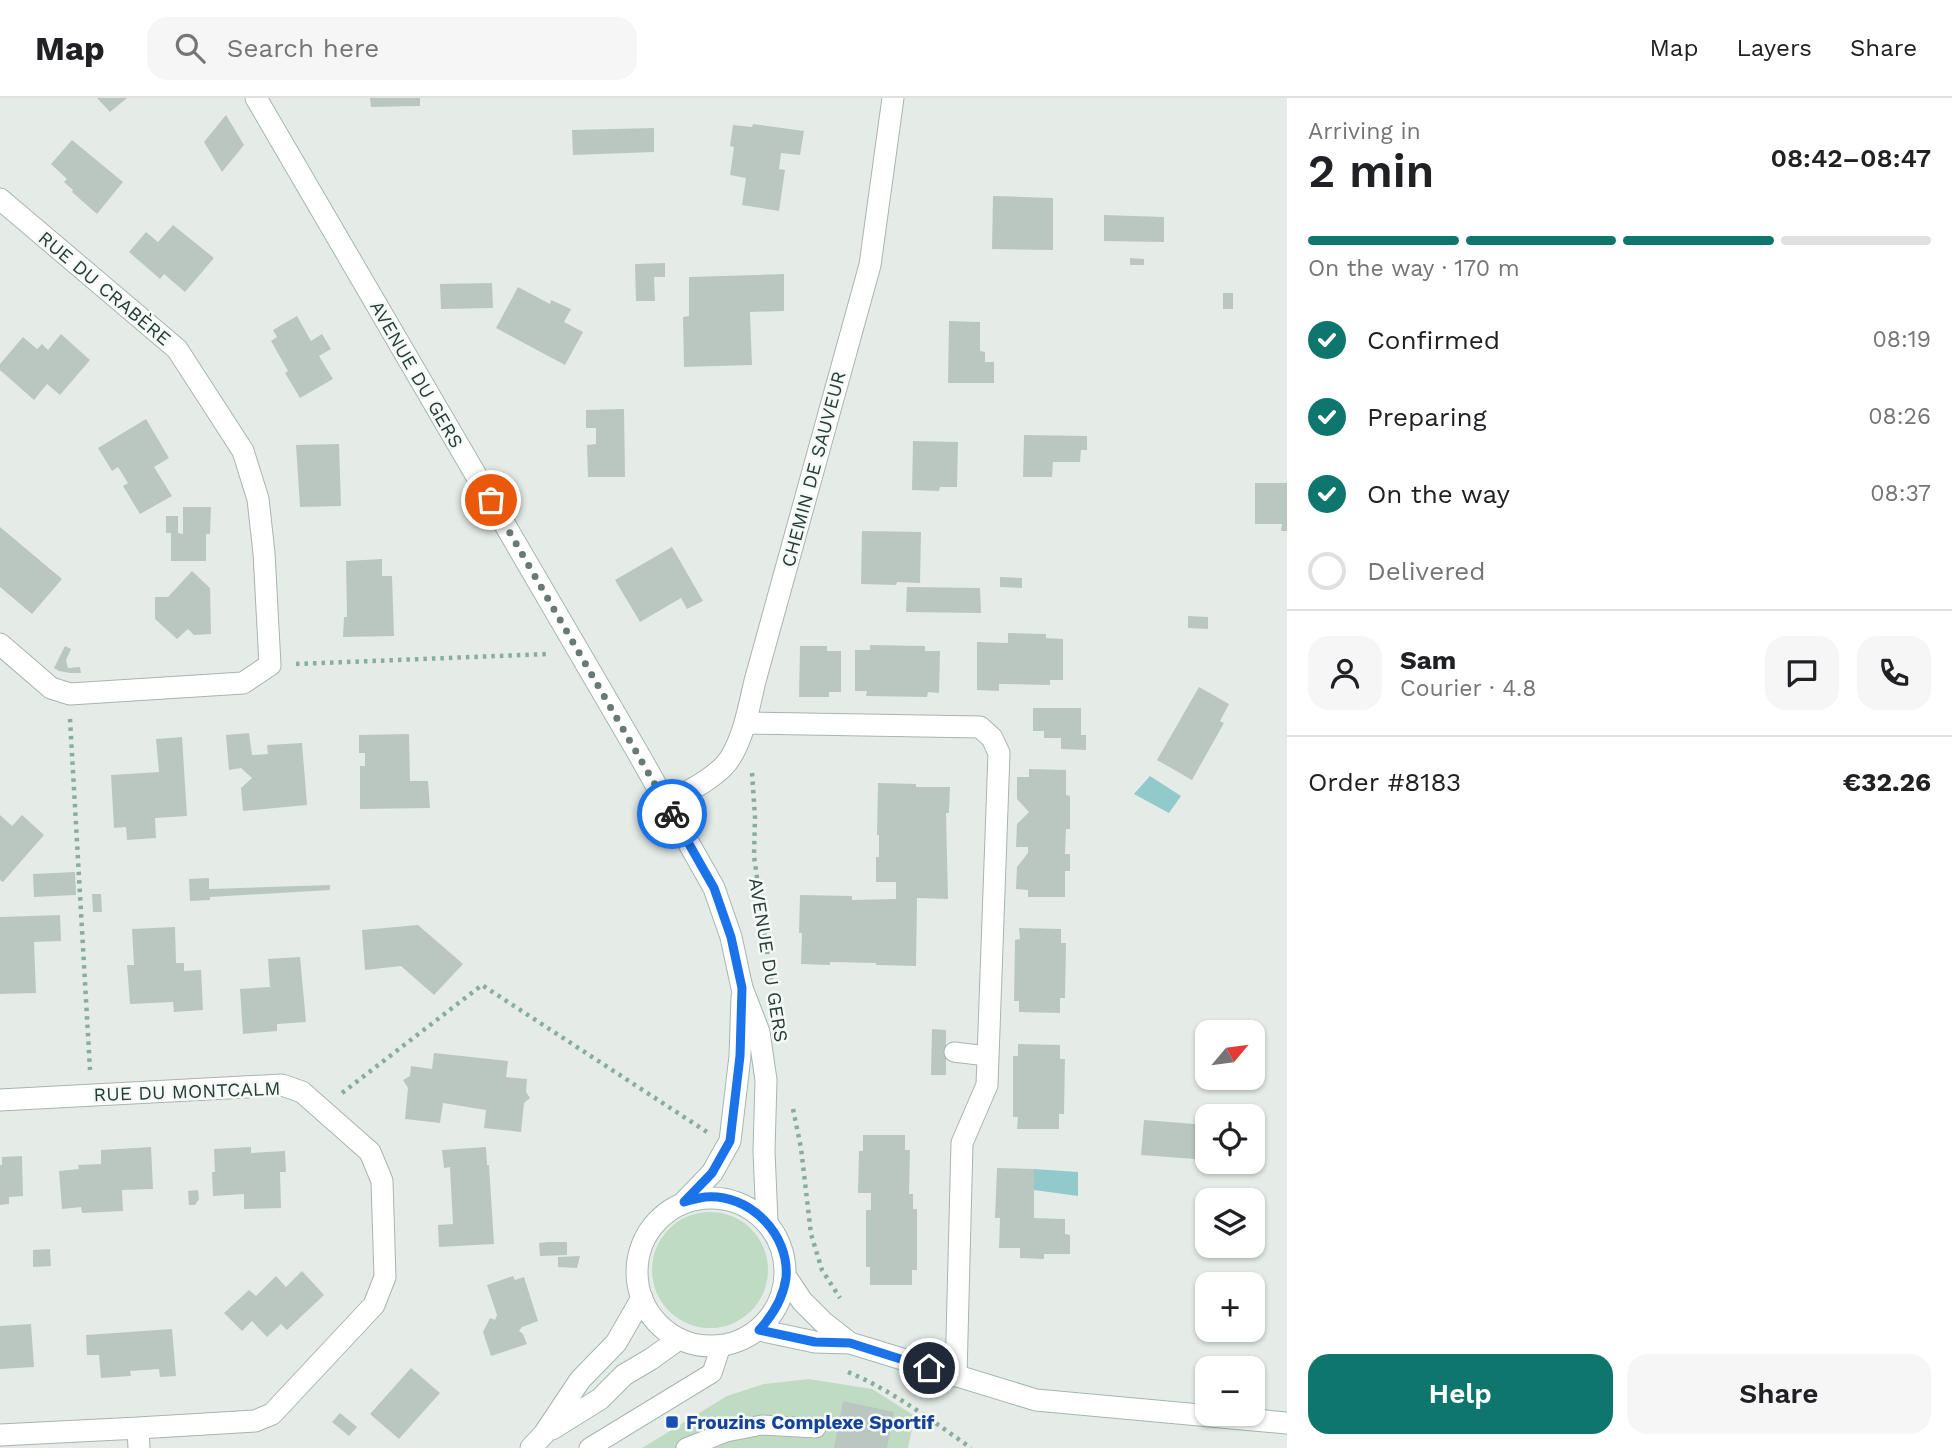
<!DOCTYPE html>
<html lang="en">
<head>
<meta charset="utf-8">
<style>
	body { margin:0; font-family:"Work Sans",sans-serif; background:#f6f6f6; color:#202124; height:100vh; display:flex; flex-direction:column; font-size:26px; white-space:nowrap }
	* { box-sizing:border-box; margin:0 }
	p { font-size:23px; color:#757577 }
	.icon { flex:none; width:38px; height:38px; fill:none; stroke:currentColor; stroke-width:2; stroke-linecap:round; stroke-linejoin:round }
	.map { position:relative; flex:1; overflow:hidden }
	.sheet { display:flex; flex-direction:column; background:#fff; width:665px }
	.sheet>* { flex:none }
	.needle { width:46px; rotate:61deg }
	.fabs { position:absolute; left:1195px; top:922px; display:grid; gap:14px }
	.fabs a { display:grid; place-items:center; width:70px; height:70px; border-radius:14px; background:#fff; box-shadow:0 2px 5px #0004; font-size:35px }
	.pin { position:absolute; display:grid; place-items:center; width:60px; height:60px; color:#fff; margin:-30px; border:4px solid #fff; border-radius:50%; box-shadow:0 2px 7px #0007 }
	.courier { position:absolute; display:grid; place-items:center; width:70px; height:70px; margin:-35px; border:5px solid #1a73e8; border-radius:50%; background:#fff; color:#222; box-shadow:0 2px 9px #0007 }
	.headline em { font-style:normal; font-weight:600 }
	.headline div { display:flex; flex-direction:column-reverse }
	.headline { display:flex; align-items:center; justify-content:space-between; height:119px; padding:0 21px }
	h1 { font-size:46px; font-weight:600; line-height:52px }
	.bar { display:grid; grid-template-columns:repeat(4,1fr); gap:10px 7px; align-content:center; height:84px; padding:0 21px }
	.bar i { height:9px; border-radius:5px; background:#e0e0e0 }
	.bar .active { background:#0f766e }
	.bar p { grid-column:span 4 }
	.line { display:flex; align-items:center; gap:18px; padding:0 21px; border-top:2px solid #e0e0e0 }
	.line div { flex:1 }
	.round { display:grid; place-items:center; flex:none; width:74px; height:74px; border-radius:21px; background:#f6f6f6 }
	ol { padding:0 21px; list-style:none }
	li { display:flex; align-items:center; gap:21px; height:77px }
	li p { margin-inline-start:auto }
	li .icon { padding:7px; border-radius:50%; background:#0f766e; color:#fff; stroke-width:4 }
	li:last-child { color:#757577 }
	li i { width:38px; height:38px; border:4px solid #e0e0e0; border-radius:50% }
	.primary-button { display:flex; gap:14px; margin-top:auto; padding:14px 21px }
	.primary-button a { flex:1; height:80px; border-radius:21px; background:#0f766e; color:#fff; font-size:28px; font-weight:600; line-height:80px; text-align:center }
	.primary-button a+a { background:#f6f6f6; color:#202124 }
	header { display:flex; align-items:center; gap:42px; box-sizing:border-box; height:98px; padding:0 35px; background:#fff; border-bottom:2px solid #e0e0e0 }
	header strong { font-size:33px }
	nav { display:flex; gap:38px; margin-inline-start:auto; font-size:24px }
	.search { width:490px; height:63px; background:#f6f6f6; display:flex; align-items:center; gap:18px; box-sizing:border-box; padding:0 24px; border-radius:21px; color:#757577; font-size:26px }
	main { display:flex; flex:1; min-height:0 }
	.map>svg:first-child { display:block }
	.green { fill:#c0dbc4 }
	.water { fill:#92cacc }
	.building { fill:#bac7c1 }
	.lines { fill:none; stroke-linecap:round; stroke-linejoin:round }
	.service-casing { stroke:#a8b4ae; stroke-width:21 }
	.minor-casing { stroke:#a8b4ae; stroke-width:23 }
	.secondary-casing { stroke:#a4b7ae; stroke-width:23 }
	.path { stroke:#88ad9d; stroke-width:4.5; stroke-dasharray:3.5 5; stroke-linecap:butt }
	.service { stroke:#fff; stroke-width:19 }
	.minor { stroke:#fff; stroke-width:21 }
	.secondary { stroke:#fff; stroke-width:21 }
	.done { stroke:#687a73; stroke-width:7; stroke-dasharray:0 12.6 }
	.route { stroke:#1a73e8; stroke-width:9 }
	.transit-dot { fill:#1a4fb4; stroke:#f5f9f7; stroke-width:2.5 }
	.labels { text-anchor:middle; stroke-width:5; stroke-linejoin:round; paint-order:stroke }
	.street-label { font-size:19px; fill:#253d34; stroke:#f5f9f7 }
	.transit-label { font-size:19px; font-weight:bold; fill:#164399; stroke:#f5f9f7; text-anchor:start }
</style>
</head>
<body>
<header>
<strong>Map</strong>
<div class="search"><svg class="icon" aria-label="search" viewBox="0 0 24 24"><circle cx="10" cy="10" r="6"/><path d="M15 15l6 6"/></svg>Search here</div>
<nav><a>Map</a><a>Layers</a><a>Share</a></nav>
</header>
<main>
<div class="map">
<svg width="1287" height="1350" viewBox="0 0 1287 1350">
	<rect width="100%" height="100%" fill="#e5ece8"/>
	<path class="green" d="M652 1172a58 58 0 1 1 116 0a58 58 0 1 1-116 0Z
		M809,1281L872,1291L915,1318L908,1350H642L727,1298L764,1286Z"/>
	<path class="water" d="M1150,678L1181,698L1169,715L1134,696Z
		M1034,1071L1078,1074V1098L1034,1092Z"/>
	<path class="building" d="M97,0H127L110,14Z
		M370,0H420V8L371,9Z
		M226,17L244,47L222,74L204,44Z
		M753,26L804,33L800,57L781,55L779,71L785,72L779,113L742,107L746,80L730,77L734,49L730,48L733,27L752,29Z
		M654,30V54L573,57L572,32Z
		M72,42L123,84L97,116L72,94L73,92L64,84L67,81L51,66Z
		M993,98L1053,100V152L992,151Z
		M1104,117L1164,119V144L1104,143Z
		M173,127L214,160L185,194L164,176L160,181L129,154L146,134L158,144Z
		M1130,160L1144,161V167H1130Z
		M665,165V179H654L655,203H636L635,166Z
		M784,176V213L750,214L752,267L684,269L683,219L689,218V179Z
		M492,185L493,210L441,211L440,186Z
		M518,189L550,206L551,202L571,211L564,224L583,234L565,267L496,230Z
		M1223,195H1233V211H1223Z
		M297,218L311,243L322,236L331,251L319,258L333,281L300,300L285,275L288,273L271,243L277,239L273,232Z
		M949,223L980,224V253L985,254V264H994V285H948Z
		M61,236L90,262L60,297L47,286L34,302L0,272V266L23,239L37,251L42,246L48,252Z
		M624,311L625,379H588L587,347L596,346V330H586V312Z
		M146,321L169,360L154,369L172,398L140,416L123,388L128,385L118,369L112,373L98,350Z
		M1024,337L1087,338V352H1081L1080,364H1053L1052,379H1023Z
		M913,343L958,344L957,389H940L939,393L912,392Z
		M339,346L341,408L300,409L296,347Z
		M1255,385H1287V433H1281L1282,426H1255Z
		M183,409H211L210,436H206V463H171V435H166V418H178V435L183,436Z
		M0,429L62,481L32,516L0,489Z
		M862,433L921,434L920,485L897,484L896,487L861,486Z
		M672,449L703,503L687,511L681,500L640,524L615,482Z
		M382,461V478H392L394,538L343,539L344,519H347L346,463Z
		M192,473L210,490L211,536L194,537L188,531L177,541L155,521V499H168Z
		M1000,479L1022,480V490L1000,489Z
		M907,489L980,490L981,515L906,514Z
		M1188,518L1208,519V531L1188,530Z
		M1008,535L1046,536V540L1063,541V582H1050V587L999,586V593L977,592V544L1008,545Z
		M870,547L925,548V553H940L939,595L928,594L927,599L866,598L867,593H855V552H870Z
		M65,548L71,551L66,562L68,570L80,569L81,575H70L59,573L54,570Z
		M800,548H827V553H841V594H829V599H799Z
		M1199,589L1229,606L1220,623L1224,625L1192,682L1157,662Z
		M1033,610H1081V637H1086V652L1061,651V640H1044V633H1033Z
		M249,635L252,657L268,656L267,647L302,645L307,707L243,713L241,690L252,680L241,670L229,672L226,637Z
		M409,636L410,683H428L430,710L360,711V668H365V655H359V637Z
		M182,639L187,718L155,720L156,740L127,742L126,729L114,730L111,677L159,674L156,641Z
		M1029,671L1066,672V697L1070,698V731H1066L1065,756H1070V773H1065V799H1028V792L1016,791L1017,769L1028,755V749H1016L1017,726L1029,714L1017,701V679H1029Z
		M878,685L916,686V689H950L949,715H946L948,801L917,800L916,868L876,867V865L830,864V867L801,866L802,835H799L800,797L852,798V802L896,801V784H876V759H879V737H877Z
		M0,717L12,728L22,717L44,737L3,784L0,782Z
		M75,774L76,797L34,799L33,776Z
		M209,780V791L330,787V792L210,799V802L190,803L189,781Z
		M92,796H101L102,814H93Z
		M60,817L61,843L34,844L36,895L0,896V819Z
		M418,827L463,866L434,897L401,868L365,872L362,832Z
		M175,829L176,865H184V873L201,872L203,912L174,914L173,904L130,906L127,867H134L132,831Z
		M1019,830L1061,831V845H1066L1065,900H1060V915L1019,914V903H1014L1015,842L1020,841Z
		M300,859L306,924L277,926V933L243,936L240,891L270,889L268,861Z
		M932,931L946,932V977H931Z
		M1018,946L1060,947V961H1065L1064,1016H1059V1031H1017L1018,1019H1013V958H1018Z
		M434,955L508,963L506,979L527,981L526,994L530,1000L524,1005L521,1034L484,1030L486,1012L443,1005L440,1025L405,1021L408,990L403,982L410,978L411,968L432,971Z
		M1144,1022L1208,1027V1062L1141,1057Z
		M863,1037H905V1052H910L909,1096H913V1111H917V1172H912V1187H870V1169H866V1112H871V1095H858L859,1053H863Z
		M151,1049L153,1091L122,1092L123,1113L82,1115L81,1109L62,1111L59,1073L79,1071L78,1067L101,1066V1052Z
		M251,1049V1055L285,1053L286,1074H280L281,1110L244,1111V1096L213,1098L212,1074H215L214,1051Z
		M486,1049L487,1067H489L494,1146L439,1149L438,1127L453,1126L450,1069L444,1070L442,1052Z
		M22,1058L23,1098L9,1099V1106L0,1107V1067H2V1059Z
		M997,1070L1034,1071V1120L1065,1121V1136L1070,1137V1156H1044V1161L1020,1160V1150H999L1000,1120H995Z
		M198,1092L199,1101L195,1107H189L188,1093Z
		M548,1144H567V1157L540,1158L539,1145Z
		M50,1151L51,1168L33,1169V1152Z
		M580,1158L577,1170L558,1169V1159Z
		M302,1173L324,1197L287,1232L281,1226L267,1239L252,1223L242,1233L224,1215L249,1192L256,1198L276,1178L286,1189Z
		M513,1178L515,1182L524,1179L538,1223L522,1229L519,1233L523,1236L527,1246L491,1258L483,1234L490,1220L495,1222L497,1217L487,1187Z
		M31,1226L34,1269L0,1271V1228Z
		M172,1231L176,1278L160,1279L159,1271L130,1273L131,1278L101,1280L99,1257H87L86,1237Z
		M411,1270L440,1295L399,1341L370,1316Z
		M843,1303L894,1314L887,1350H834Z
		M340,1315L357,1329L349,1338L332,1324Z"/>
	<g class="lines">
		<defs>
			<path id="service" d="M954,954L987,958
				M589,1350L712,1275L721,1248
				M686,1350L726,1334L762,1327L816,1330"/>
			<path id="minor" d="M0,101L177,251L243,353L258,401L264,455L270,567L243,585L70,596L51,590L0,546
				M745,625L980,629L992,640L999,655L987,987L962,1045L956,1278
				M666,705C687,694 721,678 732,657C745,634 749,608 755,583L870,167L893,0
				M0,1002L282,987L302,994L370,1054L382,1083L385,1179L374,1207L272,1316L255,1323L138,1330
				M0,1337L138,1330L139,1350"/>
			<path id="secondary" d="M256,0L638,655L714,790L731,839L742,890L759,934L766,982L764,1053L767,1124
				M637 1174a74 74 0 1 1 148 0a74 74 0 1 1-148 0Z
				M684,1104L712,1075L730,1043L740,958L742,899
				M786,1179L802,1203L823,1224L850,1245
				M759,1232L815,1244L850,1245L1036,1302L1287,1325
				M552,1331L600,1301L624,1277L651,1261L679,1241
				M531,1350L544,1336L580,1282L616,1245L642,1200"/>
		</defs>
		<use href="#service" class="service-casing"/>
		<use href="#minor" class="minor-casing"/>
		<use href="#secondary" class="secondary-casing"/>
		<path class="path" d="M296,566L548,556
			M70,621L90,972
			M752,675L755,719L754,758L772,888
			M342,995L482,887L707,1034
			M793,1011L801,1050L811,1136L822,1172L840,1200
			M848,1274C893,1293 931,1322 971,1350"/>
		<use href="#service" class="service"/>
		<use href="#minor" class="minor"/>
		<use href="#secondary" class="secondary"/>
	</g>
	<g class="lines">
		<path class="done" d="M491,402L672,716"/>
		<path class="route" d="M672,716L714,790L731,839L742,890L740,958L730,1043L712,1075L684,1104C691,1102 698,1100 705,1099C749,1095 790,1136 786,1180C783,1201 773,1217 759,1232L815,1244L850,1245L929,1270"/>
	</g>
	<rect class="transit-dot" x="665" y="1317" width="14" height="14" rx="3.5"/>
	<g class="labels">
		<g class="street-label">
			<text transform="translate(105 190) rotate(40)" y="7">RUE DU CRABÈRE</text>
			<text transform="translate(417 276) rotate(60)" y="7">AVENUE DU GERS</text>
			<text transform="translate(813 371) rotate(-75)" y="7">CHEMIN DE SAUVEUR</text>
			<text transform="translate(769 862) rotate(81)" y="7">AVENUE DU GERS</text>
			<text transform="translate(187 993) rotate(-2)" y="7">RUE DU MONTCALM</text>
		</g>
		<g class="transit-label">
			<text x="686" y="1331">Frouzins Complexe Sportif</text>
		</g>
	</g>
</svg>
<div class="fabs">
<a><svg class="needle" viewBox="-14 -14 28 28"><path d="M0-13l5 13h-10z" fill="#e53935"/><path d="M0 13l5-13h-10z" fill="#757577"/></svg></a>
<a><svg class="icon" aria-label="locate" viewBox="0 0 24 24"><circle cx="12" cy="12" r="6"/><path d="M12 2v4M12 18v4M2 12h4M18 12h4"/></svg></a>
<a><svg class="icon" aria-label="layers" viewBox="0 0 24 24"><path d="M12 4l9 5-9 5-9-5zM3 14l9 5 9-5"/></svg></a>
<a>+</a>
<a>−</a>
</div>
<div class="pin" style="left:491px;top:402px;background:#ea580c"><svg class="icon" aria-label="bag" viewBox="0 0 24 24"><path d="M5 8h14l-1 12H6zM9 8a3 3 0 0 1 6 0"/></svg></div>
<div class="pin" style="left:929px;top:1270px;background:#1f2937"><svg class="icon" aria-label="home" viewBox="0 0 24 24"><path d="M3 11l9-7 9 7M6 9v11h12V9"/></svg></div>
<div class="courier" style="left:672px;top:716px"><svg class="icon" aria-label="bike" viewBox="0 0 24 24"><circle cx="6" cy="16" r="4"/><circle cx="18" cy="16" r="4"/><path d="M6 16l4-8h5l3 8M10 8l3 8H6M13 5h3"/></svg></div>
</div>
<section class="sheet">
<div class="headline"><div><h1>2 min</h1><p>Arriving in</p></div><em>08:42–08:47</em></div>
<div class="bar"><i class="active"></i><i class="active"></i><i class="active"></i><i></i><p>On the way · 170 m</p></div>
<ol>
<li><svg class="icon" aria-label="check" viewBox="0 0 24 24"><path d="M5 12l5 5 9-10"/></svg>Confirmed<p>08:19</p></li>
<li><svg class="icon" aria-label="check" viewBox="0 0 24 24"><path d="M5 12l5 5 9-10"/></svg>Preparing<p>08:26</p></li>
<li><svg class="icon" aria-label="check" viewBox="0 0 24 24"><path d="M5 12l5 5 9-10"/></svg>On the way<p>08:37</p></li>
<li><i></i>Delivered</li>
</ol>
<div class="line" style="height:126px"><a class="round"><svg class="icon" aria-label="person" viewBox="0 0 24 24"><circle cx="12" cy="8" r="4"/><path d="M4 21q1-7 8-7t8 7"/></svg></a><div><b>Sam</b><p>Courier · 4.8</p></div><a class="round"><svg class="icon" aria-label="chat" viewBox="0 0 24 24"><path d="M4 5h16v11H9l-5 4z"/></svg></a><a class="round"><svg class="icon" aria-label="phone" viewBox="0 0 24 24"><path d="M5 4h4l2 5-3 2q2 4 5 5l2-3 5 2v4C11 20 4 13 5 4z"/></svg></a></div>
<div class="line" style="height:91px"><div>Order #8183</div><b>€32.26</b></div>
<div class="primary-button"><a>Help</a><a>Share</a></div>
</section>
</main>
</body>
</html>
